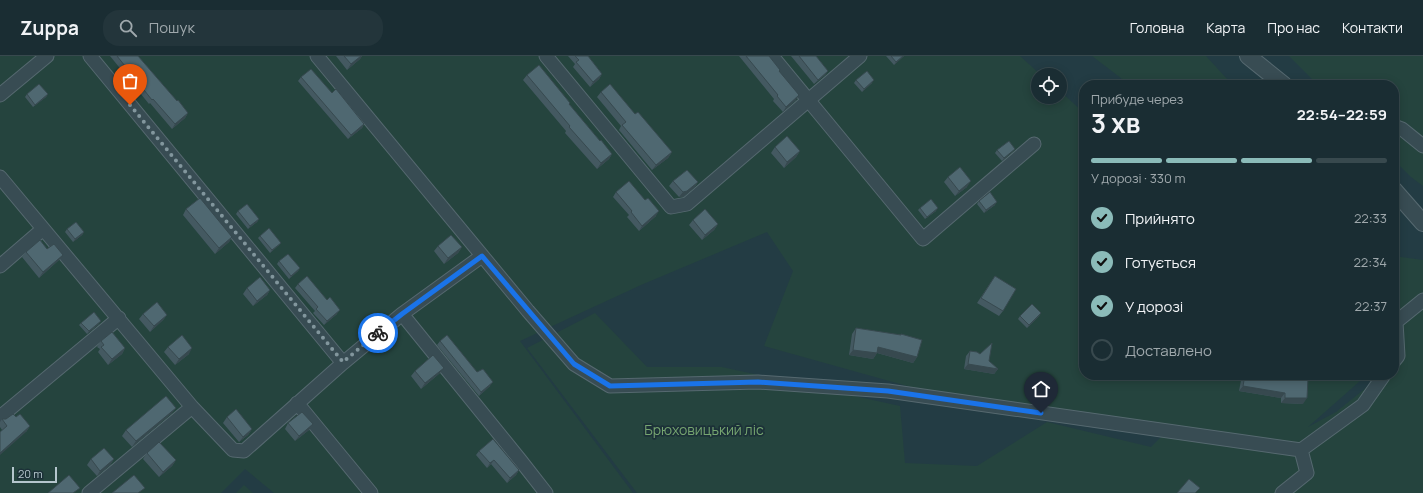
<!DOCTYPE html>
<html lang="uk">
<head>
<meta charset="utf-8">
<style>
	body { margin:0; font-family:Manrope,sans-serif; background:#23353b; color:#f1f3f6; height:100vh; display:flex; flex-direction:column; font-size:15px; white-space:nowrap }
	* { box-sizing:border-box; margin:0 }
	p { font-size:13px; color:#9fa8ac }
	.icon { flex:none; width:22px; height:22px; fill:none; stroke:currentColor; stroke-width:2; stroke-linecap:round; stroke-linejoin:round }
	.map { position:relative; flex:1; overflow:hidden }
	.details { position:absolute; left:1079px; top:24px; width:320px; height:300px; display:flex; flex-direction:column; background:#1a2d33; border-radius:16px; box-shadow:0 2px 10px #0003,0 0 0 1px #38494e }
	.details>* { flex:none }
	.fabs { position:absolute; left:1031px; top:12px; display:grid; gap:8px }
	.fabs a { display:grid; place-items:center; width:36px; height:36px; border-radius:50%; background:#1a2d33; box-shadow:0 2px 10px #0003,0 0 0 1px #38494e; font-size:20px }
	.scale { position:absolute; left:12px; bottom:10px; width:45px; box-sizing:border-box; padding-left:4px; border:2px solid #b5c6cd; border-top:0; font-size:11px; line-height:14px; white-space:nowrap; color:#b5c6cd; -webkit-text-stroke:3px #1c3138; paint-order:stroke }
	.pin { position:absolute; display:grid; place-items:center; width:34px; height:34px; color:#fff; margin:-41px -17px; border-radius:50% 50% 50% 0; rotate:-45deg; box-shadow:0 0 4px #0007 }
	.pin .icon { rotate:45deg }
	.courier { position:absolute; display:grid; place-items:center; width:40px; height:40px; margin:-20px; border:3px solid #1a73e8; border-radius:50%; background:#fff; color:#222; box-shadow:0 1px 5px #0007 }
	.head em { font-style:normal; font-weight:700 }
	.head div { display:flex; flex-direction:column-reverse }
	.head { display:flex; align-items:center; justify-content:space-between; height:68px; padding:0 12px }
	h1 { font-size:26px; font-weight:700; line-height:30px }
	.bar { display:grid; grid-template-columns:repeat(4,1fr); gap:6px 4px; align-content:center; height:48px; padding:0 12px }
	.bar i { height:5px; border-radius:3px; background:#38494e }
	.bar .selected { background:#8bbbb9 }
	.bar p { grid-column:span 4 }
	ol { padding:0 12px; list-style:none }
	li { display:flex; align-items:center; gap:12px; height:44px }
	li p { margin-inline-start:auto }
	li .icon { padding:4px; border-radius:50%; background:#8bbbb9; color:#111; stroke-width:4 }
	li:last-child { color:#9fa8ac }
	li i { width:22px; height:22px; border:2px solid #38494e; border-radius:50% }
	header { display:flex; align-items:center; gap:24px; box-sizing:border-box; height:56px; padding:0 20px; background:#1a2d33; border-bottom:1px solid #38494e }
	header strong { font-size:19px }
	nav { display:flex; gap:22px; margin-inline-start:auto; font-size:14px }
	.search { width:280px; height:36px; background:#23353b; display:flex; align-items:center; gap:10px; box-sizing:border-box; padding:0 14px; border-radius:16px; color:#9fa8ac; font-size:15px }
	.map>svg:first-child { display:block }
	.green { fill:#25443e }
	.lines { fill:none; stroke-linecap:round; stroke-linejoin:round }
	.minor-casing { stroke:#566970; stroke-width:15 }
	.tertiary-casing { stroke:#566970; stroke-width:18 }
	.minor { stroke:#384c53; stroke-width:13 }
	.tertiary { stroke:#384c53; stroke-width:16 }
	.wall { fill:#445961 }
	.shaded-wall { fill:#37494f }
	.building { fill:#4f6871; stroke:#37494f }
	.done { stroke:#82969d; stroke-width:4; stroke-dasharray:0 7.2 }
	.route { stroke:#1a73e8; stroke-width:5 }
	.labels { text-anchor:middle; stroke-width:3.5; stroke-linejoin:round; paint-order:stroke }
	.park-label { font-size:14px; fill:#76a570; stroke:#1c3138 }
</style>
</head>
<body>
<header>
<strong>Zuppa</strong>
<div class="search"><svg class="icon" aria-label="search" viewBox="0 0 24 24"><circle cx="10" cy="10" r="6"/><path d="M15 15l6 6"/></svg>Пошук</div>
<nav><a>Головна</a><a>Карта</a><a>Про нас</a><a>Контакти</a></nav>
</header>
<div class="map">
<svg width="1423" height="437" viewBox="0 0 1423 437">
	<rect width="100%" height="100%" fill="#233c44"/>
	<path class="green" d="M0,0H1020L1041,19H1038V41H1060V35L1084,57V319H1334L1360,325L1308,371L1336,356L1372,327L1373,319H1394V200L1423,204V437H637L527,292L595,257L647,311H722L900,350L905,407L977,410L1047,366L1151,391L1173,369L1065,357L943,340L764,290L793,215L767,176L641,229L520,285L633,437H274L245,413L221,437H0Z
		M1092,0H1206L1228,24L1237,29H1130Z
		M1289,0H1423V130L1411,121L1394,104V29H1318Z
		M244,429L253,437H236Z"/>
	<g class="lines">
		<defs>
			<path id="minor" d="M90,0L343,307L402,258L482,200
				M317,0L528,255L574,308L610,330L758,326L888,335L1301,394
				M546,0L671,151L687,148L860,0
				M772,0L923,183L1034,88
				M0,39L47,0
				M1394,70L1402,73L1423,90
				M0,121L192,351L233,394L244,395L343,307
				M0,210L43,173
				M402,258L521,405L546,437
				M1394,305L1398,300L1396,266L1423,244
				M297,347L371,437
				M0,361L119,262
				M89,437L192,351
				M1282,437L1307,417L1301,394L1363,349L1384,319"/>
			<path id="tertiary" d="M1248,0L1284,29
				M1394,134L1423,167"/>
		</defs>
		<use href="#minor" class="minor-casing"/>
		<use href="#tertiary" class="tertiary-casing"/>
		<use href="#minor" class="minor"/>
		<use href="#tertiary" class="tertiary"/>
	</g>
	<path class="wall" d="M110,0H138L177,45L188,57L185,62L172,73L150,47L149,48Z
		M336,0H362L360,3L347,14Z
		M568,0H588L602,18L599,23L590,31L573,11L575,8Z
		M739,0H769L780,14L779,15L796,44L783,56L773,45L774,43Z
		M791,0H816L828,15L825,19L814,28Z
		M886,0H904L894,9Z
		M527,19L569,48L600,85L612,98L609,103L597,113L565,77L566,75L523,24Z
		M301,21L332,37L364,68L362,72L348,83L298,25Z
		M856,24L872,27L862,36L854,27Z
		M601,36L635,58L672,96L668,102L652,114L619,74L621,70L597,41Z
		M27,38H48L46,41L33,51L25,41Z
		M775,91L800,95L796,101L784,112L771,97Z
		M997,94L1013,95L1002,105L995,97Z
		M948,121L967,131L955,140L944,126Z
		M673,125L698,126L694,132L683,141H679L669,130Z
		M616,136L656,160L639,175L627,161L629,159L613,141Z
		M979,145L995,149L984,157L977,148Z
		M920,152L936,155L925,163L918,154Z
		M186,153L232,181L229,186L215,198L183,159Z
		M238,155L259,163L257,166L248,173L236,158Z
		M693,164L718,168L714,174L702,184L689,169Z
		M67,173L84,176L82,179L73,186L65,176Z
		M260,180L279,189L270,197L258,182Z
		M438,190L462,191L458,197L444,208L434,195Z
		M47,193L63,199L59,204L39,222L22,201L26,196Z
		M279,205L300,212L298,215L289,223L277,208Z
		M995,220L1003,255L999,260L977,247Z
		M298,228L327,244L337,258L324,269L313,257L315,255L295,232Z
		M247,232L270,234L267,239L253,250L243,238Z
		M1041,257L1039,260L1027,272L1018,263L1020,260Z
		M143,258L167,259L163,264L150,276L139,263Z
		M81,267L99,268L87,278L79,269Z
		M856,272L900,279L901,278L917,301L913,307L877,297L873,303L849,299L852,278Z
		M101,285L125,292L122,298L108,309L98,296L100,293L97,291Z
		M440,285L477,316L490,330L479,340L437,289Z
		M168,291L189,298L175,309L164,296Z
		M970,295L989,305L998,313L994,318L964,313L966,300Z
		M415,315L440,317L421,333L411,320Z
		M1242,319H1267V320L1303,348L1281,347V342L1239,335Z
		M172,357L132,391L122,380L126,374Z
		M16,361L30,370L26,376L2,374L0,371V366L2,363H6Z
		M227,361L252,373L248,379L239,386L223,367Z
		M288,367L313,368L309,374L295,385L285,373Z
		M479,395L519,414L516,419L507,427L491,408L487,412L476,399Z
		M147,397L176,404L172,410L159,421L143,403Z
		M91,403H114L110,409L97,420L87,409Z"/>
	<path class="shaded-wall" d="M361,0H362L360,3L347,14L351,8Z
		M903,0H904L894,9L896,6Z
		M828,15L825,19L814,28L818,24Z
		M602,18L599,23L590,31L593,26Z
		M874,24L872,27L862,36L864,33Z
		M48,38L46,41L33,51L35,49Z
		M799,39L796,44L783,56L786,51Z
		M188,57L185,62L172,73L175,68Z
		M364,68L362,72L348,83L351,79Z
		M1015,93L1013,95L1002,105L1004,102Z
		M800,95L796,101L784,112L787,106Z
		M672,96L668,102L652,114L656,109Z
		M612,98L609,103L597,113L601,107Z
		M971,125L967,131L955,140L959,135Z
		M698,126L694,132L683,141H679L683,136Z
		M997,146L995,149L984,157L986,154Z
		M938,152L936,155L925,163L927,161Z
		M659,155L656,160L639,175L642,170Z
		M259,163L257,166L248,173L250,170Z
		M718,168L714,174L702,184L705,179Z
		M84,176L82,179L73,186L75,183Z
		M232,181L229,186L215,198L219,192Z
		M281,187L279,189L270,197L272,194Z
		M462,191L458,197L444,208L448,202Z
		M63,199L59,204L39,222L43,216Z
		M300,212L298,215L289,223L291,220Z
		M270,234L267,239L253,250L257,245Z
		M340,254L337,258L324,269L327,265Z
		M1041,257L1039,260L1027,272L1029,269Z
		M167,259L163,264L150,276L154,270Z
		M101,265L99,268L87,278L89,275Z
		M878,291L917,301L913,307L874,296Z
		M125,292L122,298L108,309L112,303Z
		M192,292L189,298L175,309L179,303Z
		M853,294L877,297L873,303L849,299Z
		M968,308L998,313L994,318L964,313Z
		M444,312L440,317L421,333L425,327Z
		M493,326L490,330L479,340L481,336Z
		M1243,330L1285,337L1281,342L1239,335Z
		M1285,342H1307L1303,348L1281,347Z
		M176,352L172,357L132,391L136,385Z
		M313,368L309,374L295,385L299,380Z
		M30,370L26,376L0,399V397Z
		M252,373L248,379L239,386L243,381Z
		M114,403L110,409L97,420L100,415Z
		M176,404L172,410L159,421L163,416Z
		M494,404L491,408L487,412L490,407Z
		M519,414L516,419L507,427L510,422Z"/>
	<path class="building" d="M117,0H138L177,45L178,44L188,57L175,68L153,43L152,44Z
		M344,0H361L351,8Z
		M575,0H588L602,18L593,26L576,6L579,4Z
		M746,0H769L780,14L779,15L799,39L786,51L777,40L778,39Z
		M799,0H816L828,15L818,24Z
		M891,0H903L896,6Z
		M539,9L570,47L569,48L600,85L601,84L612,98L601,107L569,71L570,70L527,19Z
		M311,13L332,37L336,33L364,68L351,79L301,21Z
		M867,15L874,24L864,33L856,24Z
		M39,28L48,38L35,49L27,38Z
		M610,28L635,58L638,56L672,96L656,109L622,69L626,66L601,36Z
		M787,80L800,95L787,106L775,91Z
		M1009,85L1015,93L1004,102L997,94Z
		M960,111L971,125L959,135L948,121Z
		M687,114L698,126L687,135L683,136L673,125Z
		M629,125L645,144L648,142L659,155L642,170L631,156L632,155L616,136Z
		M990,136L997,146L986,154L979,145Z
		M200,142L232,181L219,192L186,153Z
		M931,143L938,152L927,161L920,152Z
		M247,148L259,163L250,170L238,155Z
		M705,153L718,168L705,179L693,164Z
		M76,166L84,176L75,183L67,173Z
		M269,172L281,187L272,194L260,180Z
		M451,179L462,191L448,202L438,190Z
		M40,184L47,193L54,188L63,199L43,216L26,196Z
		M288,198L300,212L291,220L279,205Z
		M307,220L327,244L330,241L340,254L327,265L316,253L318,251L298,228Z
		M995,220L1016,233L1003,255L981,242Z
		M260,221L270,234L257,245L247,232Z
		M157,246L167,259L154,270L143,258Z
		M1032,248L1041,257L1029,269L1020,260Z
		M94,256L101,265L89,275L81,267Z
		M856,272L901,279V278L922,284L917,301L878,291L877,297L853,294Z
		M112,276L125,292L112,303L101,291L104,289L101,285Z
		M182,279L192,292L179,303L168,291Z
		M447,279L477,316L483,313L493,326L481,336L440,285Z
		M992,287L989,305L998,313L968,308L970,295L977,296L980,298Z
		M433,299L444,312L425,327L415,315Z
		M1245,319H1267V320L1308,322L1307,342H1285V337L1243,330Z
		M166,340L176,352L136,385L126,374Z
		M236,353L252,373L243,381L227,361Z
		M302,356L313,368L299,380L288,367Z
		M13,358L16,361L20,358L30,370L0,397V376L7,370L2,363H6Z
		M493,383L519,414L510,422L494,404L490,407L479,395Z
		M159,386L176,404L163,416L147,397Z
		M104,392L114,403L100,415L91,403Z
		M69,419L80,432L73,437H48Z
		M134,419L145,432L138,437H112Z
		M1189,423L1200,432L1195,437H1177Z"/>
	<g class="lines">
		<path class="done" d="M130,49L343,306L378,277"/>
		<path class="route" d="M378,277L402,258L482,200L574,308L610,330L758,326L888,335L1041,357"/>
	</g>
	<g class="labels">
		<g class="park-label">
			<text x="704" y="379">Брюховицький ліс</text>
		</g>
	</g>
</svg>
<div class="fabs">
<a><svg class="icon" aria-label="locate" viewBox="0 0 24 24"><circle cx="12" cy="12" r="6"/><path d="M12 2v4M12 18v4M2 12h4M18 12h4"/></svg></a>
</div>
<div class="scale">20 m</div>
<div class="pin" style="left:130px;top:49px;background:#ea580c"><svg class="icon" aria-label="bag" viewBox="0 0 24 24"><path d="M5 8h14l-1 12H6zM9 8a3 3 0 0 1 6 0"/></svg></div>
<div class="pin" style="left:1041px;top:357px;background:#1f2937"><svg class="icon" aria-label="home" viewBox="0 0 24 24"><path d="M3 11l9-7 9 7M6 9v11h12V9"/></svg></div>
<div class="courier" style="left:378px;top:277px"><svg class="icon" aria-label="bike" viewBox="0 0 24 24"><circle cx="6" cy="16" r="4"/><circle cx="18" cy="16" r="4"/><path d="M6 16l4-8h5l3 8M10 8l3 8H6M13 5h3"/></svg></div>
<section class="details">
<div class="head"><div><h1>3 хв</h1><p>Прибуде через</p></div><em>22:54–22:59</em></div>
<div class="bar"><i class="selected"></i><i class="selected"></i><i class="selected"></i><i></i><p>У дорозі · 330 m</p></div>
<ol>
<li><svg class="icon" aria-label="check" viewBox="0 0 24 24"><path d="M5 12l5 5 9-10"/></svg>Прийнято<p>22:33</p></li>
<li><svg class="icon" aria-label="check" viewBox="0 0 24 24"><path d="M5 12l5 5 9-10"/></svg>Готується<p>22:34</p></li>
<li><svg class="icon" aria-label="check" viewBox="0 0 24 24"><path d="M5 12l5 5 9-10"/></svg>У дорозі<p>22:37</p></li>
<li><i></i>Доставлено</li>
</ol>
</section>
</div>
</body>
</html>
